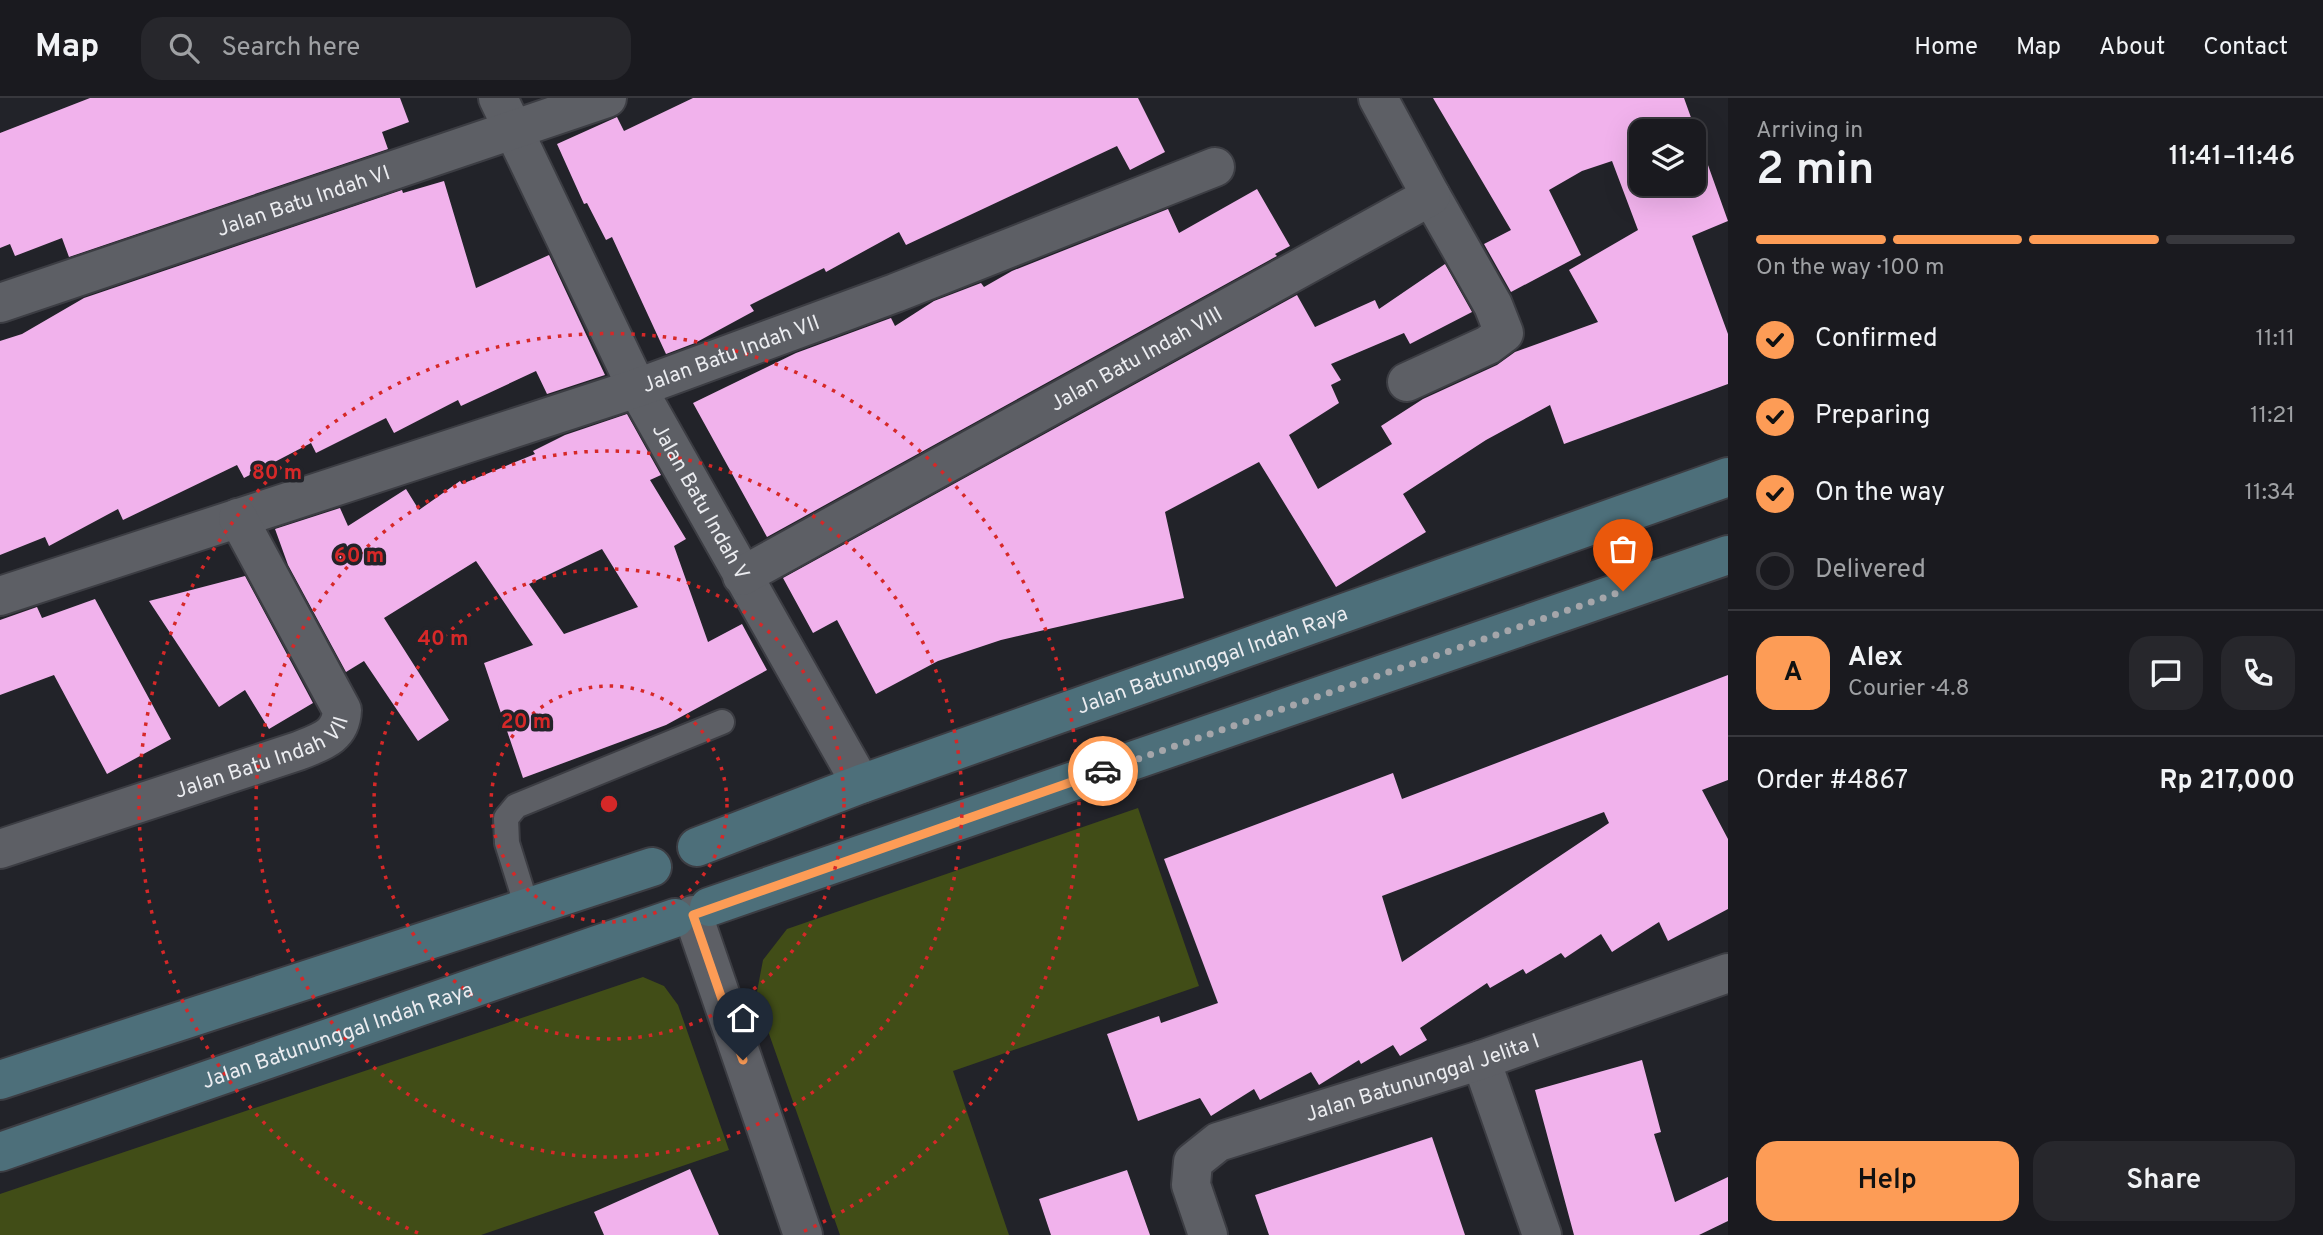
<!DOCTYPE html>
<html lang="en">
<head>
<meta charset="utf-8">
<style>
	body { margin:0; font-family:Overpass,sans-serif; background:#27272c; color:#f1f3f6; height:100vh; display:flex; flex-direction:column; font-size:26px; white-space:nowrap }
	* { box-sizing:border-box; margin:0 }
	p { font-size:23px; color:#9fa1a4 }
	.icon { flex:none; width:38px; height:38px; fill:none; stroke:currentColor; stroke-width:2; stroke-linecap:round; stroke-linejoin:round }
	.map { position:relative; flex:1; overflow:hidden }
	.details { display:flex; flex-direction:column; background:#1a1a1f; width:595px }
	.details>* { flex:none }
	.tools { position:absolute; left:1629px; top:21px; display:grid; gap:14px }
	.tools a { display:grid; place-items:center; width:77px; height:77px; border-radius:14px; background:#1a1a1f; box-shadow:0 7px 28px #0002,0 0 0 2px #38383d; font-size:35px }
	.pin { position:absolute; display:grid; place-items:center; width:60px; height:60px; color:#fff; margin:-72px -30px; border-radius:50% 50% 50% 0; rotate:-45deg; box-shadow:0 0 7px #0007 }
	.pin .icon { rotate:45deg }
	.courier { position:absolute; display:grid; place-items:center; width:70px; height:70px; margin:-35px; border:5px solid #fd9c56; border-radius:50%; background:#fff; color:#222; box-shadow:0 2px 9px #0007 }
	.overview em { font-style:normal; font-weight:600 }
	.overview div { display:flex; flex-direction:column-reverse }
	.overview { display:flex; align-items:center; justify-content:space-between; height:119px; padding:0 28px }
	h1 { font-size:46px; font-weight:600; line-height:52px }
	.bar { display:grid; grid-template-columns:repeat(4,1fr); gap:10px 7px; align-content:center; height:84px; padding:0 28px }
	.bar i { height:9px; border-radius:5px; background:#38383d }
	.bar .active { background:#fd9c56 }
	.bar p { grid-column:span 4 }
	.line { display:flex; align-items:center; gap:18px; padding:0 28px; border-top:2px solid #38383d }
	.line div { flex:1 }
	.round { display:grid; place-items:center; flex:none; width:74px; height:74px; border-radius:21px; background:#27272c }
	ol { padding:0 28px; list-style:none }
	li { display:flex; align-items:center; gap:21px; height:77px }
	li p { margin-inline-start:auto }
	li .icon { padding:7px; border-radius:50%; background:#fd9c56; color:#111; stroke-width:4 }
	li:last-child { color:#9fa1a4 }
	li i { width:38px; height:38px; border:4px solid #38383d; border-radius:50% }
	.action { display:flex; gap:14px; margin-top:auto; padding:14px 28px }
	.action a { flex:1; height:80px; border-radius:21px; background:#fd9c56; color:#111; font-size:28px; font-weight:600; line-height:80px; text-align:center }
	.action a+a { background:#27272c; color:#f1f3f6 }
	header { display:flex; align-items:center; gap:42px; box-sizing:border-box; height:98px; padding:0 35px; background:#1a1a1f; border-bottom:2px solid #38383d }
	header strong { font-size:33px }
	nav { display:flex; gap:38px; margin-inline-start:auto; font-size:24px }
	.search { width:490px; height:63px; background:#27272c; display:flex; align-items:center; gap:18px; box-sizing:border-box; padding:0 24px; border-radius:21px; color:#9fa1a4; font-size:26px }
	main { display:flex; flex:1; min-height:0 }
	.map>svg:first-child { display:block }
	.green { fill:#414d17 }
	.building { fill:#f1b2ec; fill-rule:evenodd }
	.lines { fill:none; stroke-linecap:round; stroke-linejoin:round }
	.lane-casing { stroke:#3c3d43; stroke-width:28 }
	.street-casing { stroke:#3c3d43; stroke-width:42 }
	.secondary-casing { stroke:#3c3d43; stroke-width:42 }
	.lane { stroke:#5d5f65; stroke-width:24 }
	.street { stroke:#5d5f65; stroke-width:38 }
	.secondary { stroke:#4d6f7a; stroke-width:38 }
	.done { stroke:#a5a6aa; stroke-width:7; stroke-dasharray:0 12.6 }
	.route { stroke:#fd9c56; stroke-width:9 }
	.ring { fill:none; stroke:#d62828; stroke-width:3.5; stroke-dasharray:3.5 7 }
	.labels { text-anchor:middle; stroke-width:7; stroke-linejoin:round; paint-order:stroke }
	.street-label { font-size:21px; fill:#ebecf0; stroke:#222329 }
	.centre { fill:#d62828; stroke:#222329; stroke-width:3.5 }
	.ring-label { font-size:21px; text-anchor:middle; font-weight:bold; fill:#d62828; stroke:#222329; stroke-width:7; stroke-linejoin:round; paint-order:stroke }
</style>
</head>
<body>
<header>
<strong>Map</strong>
<div class="search"><svg class="icon" aria-label="search" viewBox="0 0 24 24"><circle cx="10" cy="10" r="6"/><path d="M15 15l6 6"/></svg>Search here</div>
<nav><a>Home</a><a>Map</a><a>About</a><a>Contact</a></nav>
</header>
<main>
<div class="map">
<svg width="1728" height="1137" viewBox="0 0 1728 1137">
	<rect width="100%" height="100%" fill="#222329"/>
	<path class="green" d="M1138,710L1199,888L953,973L1009,1137H840L756,899L763,862L787,831Z
		M643,879L664,888L678,907L729,1052L481,1137H0V1096Z"/>
	<path class="building" d="M90,0H400L409,24L382,34L388,51L69,159L62,140L15,158L10,146L0,150V35Z
		M693,0H1138L1165,54L1130,72L1117,48L906,147L899,134L826,174L824,170L750,207L754,213L695,245L666,256L612,139L606,142L587,105L584,106L557,46L617,19L624,33Z
		M1433,0H1684L1728,123L1692,138L1728,236V286L1564,346L1550,307L1486,342L1403,396L1426,434L1336,489L1259,364L1165,414L1184,500L1001,542L938,563L876,596L837,522L813,535L783,480L1297,197L1315,229L1375,202L1379,211L1445,166L1472,214L1410,246L1404,235L1331,266L1341,282L1331,287L1339,305L1289,337L1318,391L1392,346L1381,328L1423,301L1497,267L1515,254L1598,224L1569,172L1638,132L1612,63L1582,73L1549,92L1581,157L1511,194L1484,146L1511,132ZM1642,33H1694V86H1642Z
		M444,83L476,190L549,157L605,277L547,296L536,273L461,308L458,302L394,335L386,320L316,355L311,345L244,380L237,367L123,422L118,411L49,448L45,439L0,457V243L22,236L84,200L402,92L403,95Z
		M1257,91L1290,148L1275,156L1277,158L767,439L693,305L796,255L891,220L895,228L934,203L981,185L984,189L1012,173L1168,111L1179,135Z
		M627,316L661,377L650,382L686,441L674,448L708,544L742,526L767,572L666,627L523,680L484,565L533,547L476,463L384,520L449,622L418,643L364,563L346,574L288,467L275,431L340,410L348,428L406,391L419,412L460,383L462,386L535,356L533,353L565,337ZM602,451L638,509L564,536L529,486Z
		M245,478L313,605L269,631L245,592L219,609L149,503Z
		M95,501L171,641L107,676L54,577L0,597V522L37,509L42,520Z
		M1728,577V682L1702,692L1728,741V811L1668,843L1659,824L1612,854L1601,836L1565,860L1561,855L1526,876L1523,871L1490,890L1487,885L1420,930L1427,942L1400,958L1393,947L1361,966L1359,962L1319,987L1311,974L1260,1002L1254,991L1211,1018L1200,1000L1138,1023L1107,936L1159,918L1161,925L1218,905L1164,761L1393,675L1402,701ZM1604,714L1609,725L1402,864L1382,798Z
		M1642,962L1661,1034L1654,1036L1675,1104L1728,1079V1123L1699,1137H1574L1535,992Z
		M1432,1039L1465,1137H1269L1255,1097Z
		M690,1071L719,1137H604L594,1114Z
		M1127,1072L1150,1137H1051L1039,1101Z"/>
	<g class="lines">
		<defs>
			<path id="lane" d="M527,809L507,745L506,720L516,708L722,624"/>
			<g id="street">
				<path id="s1" d="M498,0L637,290L861,686"/>
				<path id="s2" d="M0,205L607,0"/>
				<path d="M1407,284L1488,247L1504,235L1493,207L1431,98"/>
				<path id="s3" d="M742,478L1431,98L1378,0"/>
				<path id="s4" d="M0,498L637,290L895,195L1215,69"/>
				<path id="s5" d="M0,751L298,653C320,644 341,639 342,612L238,420"/>
				<path d="M693,817L803,1137"/>
				<path d="M1481,962L1542,1137"/>
				<path id="s6" d="M1208,1137L1191,1087L1193,1064L1218,1044L1481,962L1728,875"/>
			</g>
			<g id="secondary">
				<path id="s7" d="M697,749L861,686L1728,379"/>
				<path d="M709,809L1728,457"/>
				<path d="M0,982L652,769"/>
				<path id="s8" d="M0,1054L675,820"/>
			</g>
		</defs>
		<use href="#lane" class="lane-casing"/>
		<use href="#street" class="street-casing"/>
		<use href="#secondary" class="secondary-casing"/>
		<use href="#lane" class="lane"/>
		<use href="#street" class="street"/>
		<use href="#secondary" class="secondary"/>
	</g>
	<g class="lines">
		<path class="done" d="M1103,673L1623,493"/>
		<path class="route" d="M743,962L693,817L1103,673"/>
	</g>
	<g class="ring">
		<circle cx="609" cy="706" r="118"/>
		<circle cx="609" cy="706" r="235"/>
		<circle cx="609" cy="706" r="353"/>
		<path d="M418 1135A470 470 0 1 1 800 1135"/>
	</g>
	<g class="labels">
		<g class="street-label">
			<text dy="7" stroke="none"><textPath href="#s2" startOffset="320">Jalan Batu Indah VI</textPath></text>
			<text dy="7" stroke="none"><textPath href="#s4" startOffset="770">Jalan Batu Indah VII</textPath></text>
			<text dy="7" stroke="none"><textPath href="#s3" startOffset="450">Jalan Batu Indah VIII</textPath></text>
			<text dy="7" stroke="none"><textPath href="#s1" startOffset="452">Jalan Batu Indah V</textPath></text>
			<text dy="7" stroke="none"><textPath href="#s7" startOffset="548">Jalan Batununggal Indah Raya</textPath></text>
			<text dy="7" stroke="none"><textPath href="#s5" startOffset="278">Jalan Batu Indah VII</textPath></text>
			<text dy="7" stroke="none"><textPath href="#s8" startOffset="357">Jalan Batununggal Indah Raya</textPath></text>
			<text dy="7" stroke="none"><textPath href="#s6" startOffset="322">Jalan Batununggal Jelita I</textPath></text>
		</g>
	</g>
	<circle cx="609" cy="706" r="10" class="centre"/>
	<g class="ring-label">
		<text x="277" y="381">80 m</text>
		<text x="359" y="464">60 m</text>
		<text x="443" y="547">40 m</text>
		<text x="526" y="630">20 m</text>
	</g>
</svg>
<div class="tools">
<a><svg class="icon" aria-label="layers" viewBox="0 0 24 24"><path d="M12 4l9 5-9 5-9-5zM3 14l9 5 9-5"/></svg></a>
</div>
<div class="pin" style="left:1623px;top:493px;background:#ea580c"><svg class="icon" aria-label="bag" viewBox="0 0 24 24"><path d="M5 8h14l-1 12H6zM9 8a3 3 0 0 1 6 0"/></svg></div>
<div class="pin" style="left:743px;top:962px;background:#1f2937"><svg class="icon" aria-label="home" viewBox="0 0 24 24"><path d="M3 11l9-7 9 7M6 9v11h12V9"/></svg></div>
<div class="courier" style="left:1103px;top:673px"><svg class="icon" aria-label="car" viewBox="0 0 24 24"><path d="M5 17H2v-5l4-1 3-4h7l3 4 3 1v5h-3M9 17h6M6 11h13"/><circle cx="7" cy="17" r="2"/><circle cx="17" cy="17" r="2"/></svg></div>
</div>
<section class="details">
<div class="overview"><div><h1>2 min</h1><p>Arriving in</p></div><em>11:41–11:46</em></div>
<div class="bar"><i class="active"></i><i class="active"></i><i class="active"></i><i></i><p>On the way · 100 m</p></div>
<ol>
<li><svg class="icon" aria-label="check" viewBox="0 0 24 24"><path d="M5 12l5 5 9-10"/></svg>Confirmed<p>11:11</p></li>
<li><svg class="icon" aria-label="check" viewBox="0 0 24 24"><path d="M5 12l5 5 9-10"/></svg>Preparing<p>11:21</p></li>
<li><svg class="icon" aria-label="check" viewBox="0 0 24 24"><path d="M5 12l5 5 9-10"/></svg>On the way<p>11:34</p></li>
<li><i></i>Delivered</li>
</ol>
<div class="line" style="height:126px"><b class="round" style="background:#fd9c56;color:#111">A</b><div><b>Alex</b><p>Courier · 4.8</p></div><a class="round"><svg class="icon" aria-label="chat" viewBox="0 0 24 24"><path d="M4 5h16v11H9l-5 4z"/></svg></a><a class="round"><svg class="icon" aria-label="phone" viewBox="0 0 24 24"><path d="M5 4h4l2 5-3 2q2 4 5 5l2-3 5 2v4C11 20 4 13 5 4z"/></svg></a></div>
<div class="line" style="height:91px"><div>Order #4867</div><b>Rp 217,000</b></div>
<div class="action"><a>Help</a><a>Share</a></div>
</section>
</main>
</body>
</html>
